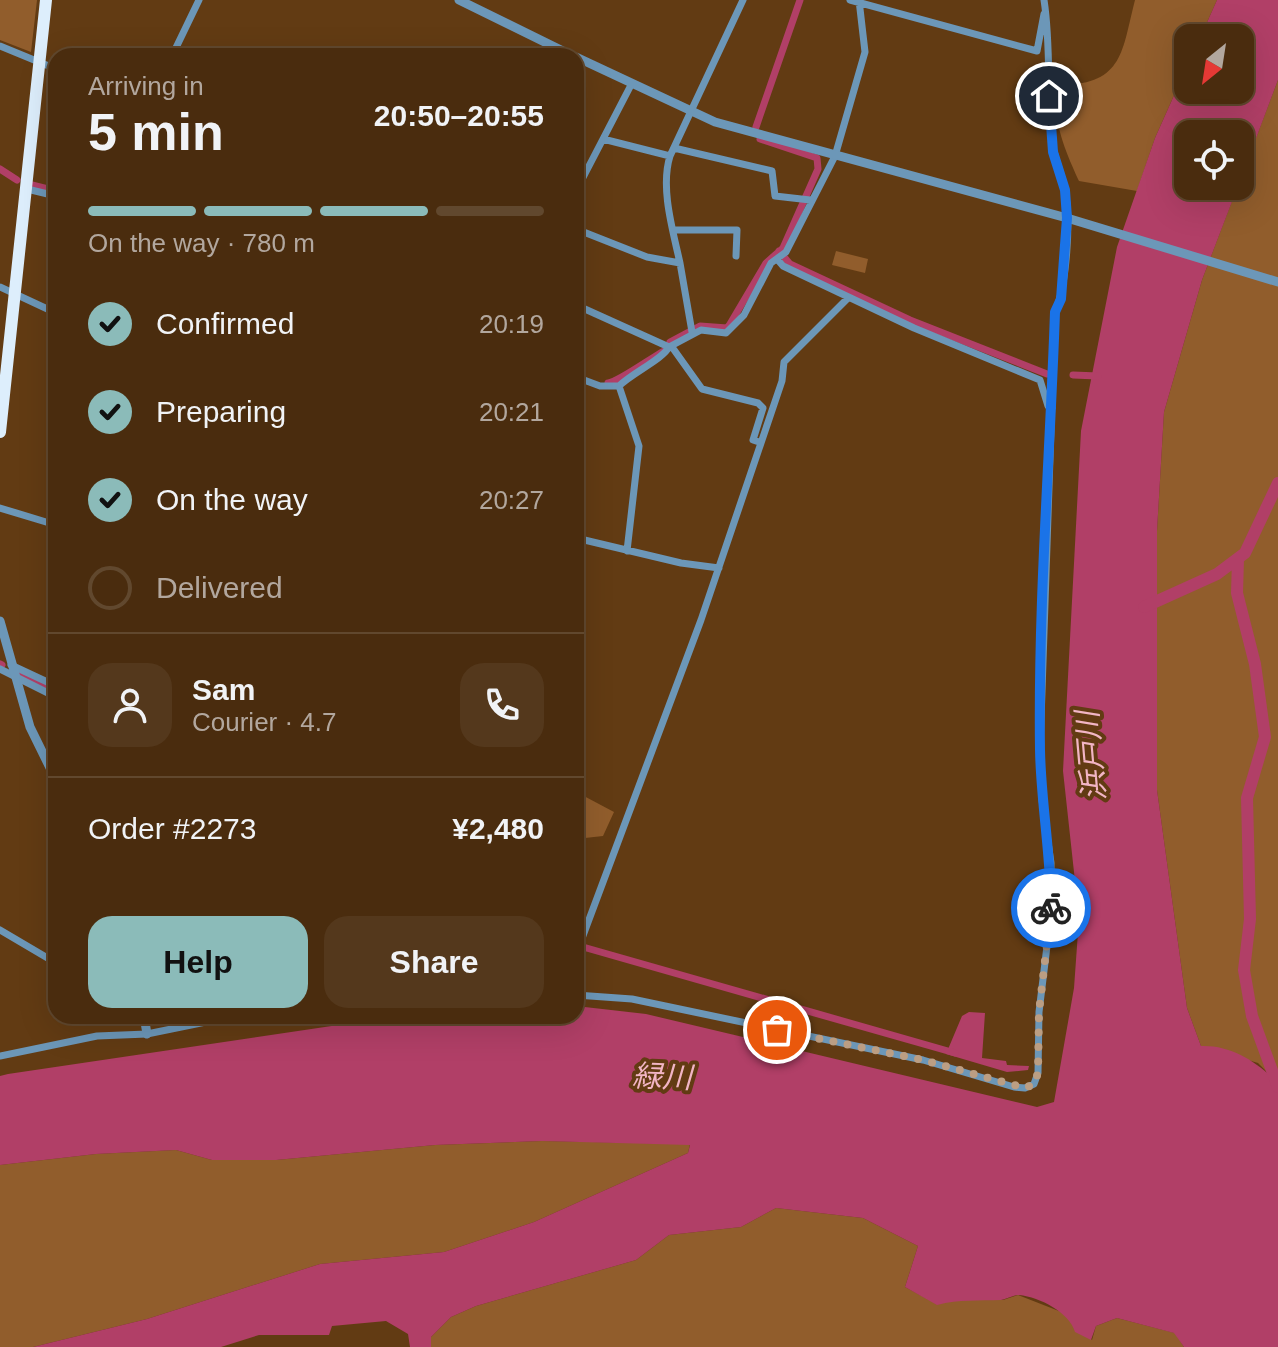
<!DOCTYPE html>
<html lang="en">
<head>
<meta charset="utf-8">
<style>
	body { margin:0; font-family:Helvetica,"Noto Sans JP",sans-serif; background:#54381c; color:#f1f3f6; height:100vh; display:flex; flex-direction:column; font-size:30px; white-space:nowrap }
	* { box-sizing:border-box; margin:0 }
	p { font-size:26px; color:#b2a79e }
	.icon { flex:none; width:44px; height:44px; fill:none; stroke:currentColor; stroke-width:2; stroke-linecap:round; stroke-linejoin:round }
	.map { position:relative; flex:1; overflow:hidden }
	.drawer { position:absolute; left:48px; top:48px; width:536px; height:976px; display:flex; flex-direction:column; background:#4a2c0e; border-radius:24px; box-shadow:0 8px 32px #0002,0 0 0 2px #61482e }
	.drawer>* { flex:none }
	.needle { width:52px; rotate:210deg }
	.buttons { position:absolute; left:1174px; top:24px; display:grid; gap:16px }
	.buttons a { display:grid; place-items:center; width:80px; height:80px; border-radius:16px; background:#4a2c0e; box-shadow:0 8px 32px #0002,0 0 0 2px #61482e; font-size:40px }
	.pin { position:absolute; display:grid; place-items:center; width:68px; height:68px; color:#fff; margin:-34px; border:4px solid #fff; border-radius:50%; box-shadow:0 2px 8px #0007 }
	.courier { position:absolute; display:grid; place-items:center; width:80px; height:80px; margin:-40px; border:6px solid #1a73e8; border-radius:50%; background:#fff; color:#222; box-shadow:0 2px 10px #0007 }
	.summary em { font-style:normal; font-weight:700 }
	.summary div { display:flex; flex-direction:column-reverse }
	.summary { display:flex; align-items:center; justify-content:space-between; height:136px; padding:0 40px }
	h1 { font-size:52px; font-weight:700; line-height:60px }
	.bar { display:grid; grid-template-columns:repeat(4,1fr); gap:12px 8px; align-content:center; height:96px; padding:0 40px }
	.bar i { height:10px; border-radius:6px; background:#61482e }
	.bar .on { background:#8bbbb9 }
	.bar p { grid-column:span 4 }
	.line { display:flex; align-items:center; gap:20px; padding:0 40px; border-top:2px solid #61482e }
	.line div { flex:1 }
	.round { display:grid; place-items:center; flex:none; width:84px; height:84px; border-radius:24px; background:#54381c }
	ol { padding:0 40px; list-style:none }
	li { display:flex; align-items:center; gap:24px; height:88px }
	li p { margin-inline-start:auto }
	li .icon { padding:8px; border-radius:50%; background:#8bbbb9; color:#111; stroke-width:4 }
	li:last-child { color:#b2a79e }
	li i { width:44px; height:44px; border:4px solid #61482e; border-radius:50% }
	.cta { display:flex; gap:16px; margin-top:auto; padding:16px 40px }
	.cta a { flex:1; height:92px; border-radius:24px; background:#8bbbb9; color:#111; font-size:32px; font-weight:700; line-height:92px; text-align:center }
	.cta a+a { background:#54381c; color:#f1f3f6 }
	.map>svg:first-child { display:block }
	.green { fill:#915d2c }
	.water { fill:#b13f67 }
	.lines { fill:none; stroke-linecap:round; stroke-linejoin:round }
	.canal { stroke:#b13f67; stroke-width:7 }
	.river { stroke:#b13f67; stroke-width:12 }
	.minor { stroke:#6c97b8; stroke-width:7 }
	.tertiary { stroke:#6c97b8; stroke-width:9 }
	.trunk { stroke:#ddeefc; stroke-width:12 }
	.done { stroke:#bc9e83; stroke-width:8; stroke-dasharray:0 14.4 }
	.route { stroke:#1a73e8; stroke-width:10 }
	.labels { text-anchor:middle; stroke-width:8; stroke-linejoin:round; paint-order:stroke }
	.water-label { font-size:30px; font-style:italic; fill:#f2b5c5; stroke:#623b13 }
</style>
</head>
<body>
<div class="map">
<svg width="1278" height="1347" viewBox="0 0 1278 1347">
	<rect width="100%" height="100%" fill="#623b13"/>
	<path class="green" d="M0,0H37L31,52L0,40Z
		M1135,0H1217L1200,38H1188V64L1155,138L1137,191L1079,181C1068,157 1046,110 1062,85C1124,84 1122,50 1135,0Z
		M1278,80V1083L1258,1063L1201,1046L1187,1008L1157,790V531L1164,412L1202,280Z
		M836,251L868,259L865,273L832,265Z
		M582,795L614,812L603,836L576,839V804Z
		M542,1141L690,1144L688,1153L534,1222L444,1252L320,1264L147,1319L33,1347H0V1165L96,1154L176,1150L212,1160H276L435,1145Z
		M776,1208L863,1218L918,1246L905,1287L937,1304L964,1298L1003,1300L1018,1295L1064,1313L1092,1340L1096,1326L1117,1318L1175,1333L1184,1347H431V1337L451,1317L476,1306L636,1260L669,1235L741,1227Z"/>
	<path class="water" d="M1217,0H1278V80L1240,181V134H1188V186H1238L1202,280L1164,412L1157,531V790L1187,1008L1201,1046C1232,1045 1257,1062 1278,1083V1347H1184L1174,1333L1117,1318L1096,1326L1091,1340L1075,1332C1070,1313 1040,1297 1019,1295C1014,1295 1007,1299 1001,1300C978,1301 960,1299 937,1305L905,1287L918,1246L863,1218L776,1208L741,1227L669,1235L636,1260L476,1306L451,1317L431,1337V1347H410L408,1334L386,1321L332,1326L329,1335H259L221,1347H33L147,1319L320,1264L444,1252L534,1222L688,1153L690,1145L542,1141L435,1145L276,1160H212L176,1150L96,1154L0,1165V1076L8,1074L399,1016H576V1006L646,1014L1037,1107L1054,1102L1074,988L1079,918L1063,771L1081,431L1117,247L1155,138L1188,64V90H1240V38H1200Z
		M969,1012L985,1013L982,1058L1006,1061L1007,1065L1029,1066L1028,1070L1007,1072L946,1054L962,1016Z"/>
	<g class="lines">
		<path class="canal" d="M756,127L800,0
			M0,169L17,180
			M32,185L56,191
			M779,251L790,264L910,320L1047,374
			M670,342L700,326L727,328L730,324L766,263L783,248L818,169L817,158L760,139
			M1073,375L1098,376
			M608,383C618,382 651,358 664,351
			M0,664L2,665
			M20,674L56,692
			M576,945L955,1053"/>
		<path class="river" d="M1238,559L1237,593L1255,664L1265,737L1247,798L1250,919L1244,970L1252,1016L1278,1087
			M1144,607L1217,574L1245,553L1278,483"/>
		<path class="minor" d="M850,0L1037,51L1044,14
			M0,46L56,69
			M172,56L199,0
			M603,139L631,85
			M674,148L772,171L775,196L810,200
			M27,189L56,196
			M576,191L603,139L670,156L743,0
			M576,229L647,257L680,263C673,231 660,188 670,156
			M673,230H737L736,256
			M777,259L783,266L914,328L1040,380L1048,406L1052,408
			M680,263L692,332
			M0,287L56,313
			M576,305L669,347L701,330L726,333L744,315L771,263L786,252L835,156L865,52L859,0
			M672,347L702,389L758,403L763,408L753,440L759,442
			M576,377L600,386H619
			M0,508L56,525
			M576,538L681,563L719,568
			M627,551L639,446L619,386C632,373 663,359 669,347
			M11,665L56,686
			M0,669L56,697
			M0,930L56,963
			M576,995L632,999L923,1060L1014,1087L1025,1088L1034,1084L1038,1073L1039,1012L1051,913V863L1042,800L1040,749L1055,312C1067,284 1071,220 1065,190C1061,171 1053,155 1051,136C1047,90 1051,45 1044,0
			M576,995L578,949L701,620L782,381L784,362L848,298
			M0,1056L97,1036L147,1034L235,1016"/>
		<path class="tertiary" d="M459,0L573,56
			M576,57L715,122L1067,218L1278,282
			M0,621L30,727L56,780
			M144,1016L147,1034"/>
		<path class="trunk" d="M0,432L46,0"/>
	</g>
	<g class="lines">
		<path class="done" d="M777,1030L923,1060L1025,1088L1034,1084L1038,1073L1039,1012L1051,908"/>
		<path class="route" d="M1049,96L1053,152L1065,190L1067,218L1061,299L1055,312C1050,457 1038,604 1040,750C1041,803 1051,855 1051,908"/>
	</g>
	<g class="labels">
		<g class="water-label">
			<text transform="translate(1091 756) rotate(-95)" y="10">浜戸川</text>
			<text transform="translate(662 1077) rotate(2)" y="10">緑川</text>
		</g>
	</g>
</svg>
<div class="buttons">
<a><svg class="needle" viewBox="-14 -14 28 28"><path d="M0-13l5 13h-10z" fill="#e53935"/><path d="M0 13l5-13h-10z" fill="#b2a79e"/></svg></a>
<a><svg class="icon" aria-label="locate" viewBox="0 0 24 24"><circle cx="12" cy="12" r="6"/><path d="M12 2v4M12 18v4M2 12h4M18 12h4"/></svg></a>
</div>
<div class="pin" style="left:777px;top:1030px;background:#ea580c"><svg class="icon" aria-label="bag" viewBox="0 0 24 24"><path d="M5 8h14l-1 12H6zM9 8a3 3 0 0 1 6 0"/></svg></div>
<div class="pin" style="left:1049px;top:96px;background:#1f2937"><svg class="icon" aria-label="home" viewBox="0 0 24 24"><path d="M3 11l9-7 9 7M6 9v11h12V9"/></svg></div>
<div class="courier" style="left:1051px;top:908px"><svg class="icon" aria-label="bike" viewBox="0 0 24 24"><circle cx="6" cy="16" r="4"/><circle cx="18" cy="16" r="4"/><path d="M6 16l4-8h5l3 8M10 8l3 8H6M13 5h3"/></svg></div>
<section class="drawer">
<div class="summary"><div><h1>5 min</h1><p>Arriving in</p></div><em>20:50–20:55</em></div>
<div class="bar"><i class="on"></i><i class="on"></i><i class="on"></i><i></i><p>On the way · 780 m</p></div>
<ol>
<li><svg class="icon" aria-label="check" viewBox="0 0 24 24"><path d="M5 12l5 5 9-10"/></svg>Confirmed<p>20:19</p></li>
<li><svg class="icon" aria-label="check" viewBox="0 0 24 24"><path d="M5 12l5 5 9-10"/></svg>Preparing<p>20:21</p></li>
<li><svg class="icon" aria-label="check" viewBox="0 0 24 24"><path d="M5 12l5 5 9-10"/></svg>On the way<p>20:27</p></li>
<li><i></i>Delivered</li>
</ol>
<div class="line" style="height:144px"><a class="round"><svg class="icon" aria-label="person" viewBox="0 0 24 24"><circle cx="12" cy="8" r="4"/><path d="M4 21q1-7 8-7t8 7"/></svg></a><div><b>Sam</b><p>Courier · 4.7</p></div><a class="round"><svg class="icon" aria-label="phone" viewBox="0 0 24 24"><path d="M5 4h4l2 5-3 2q2 4 5 5l2-3 5 2v4C11 20 4 13 5 4z"/></svg></a></div>
<div class="line" style="height:104px"><div>Order #2273</div><b>¥2,480</b></div>
<div class="cta"><a>Help</a><a>Share</a></div>
</section>
</div>
</body>
</html>
